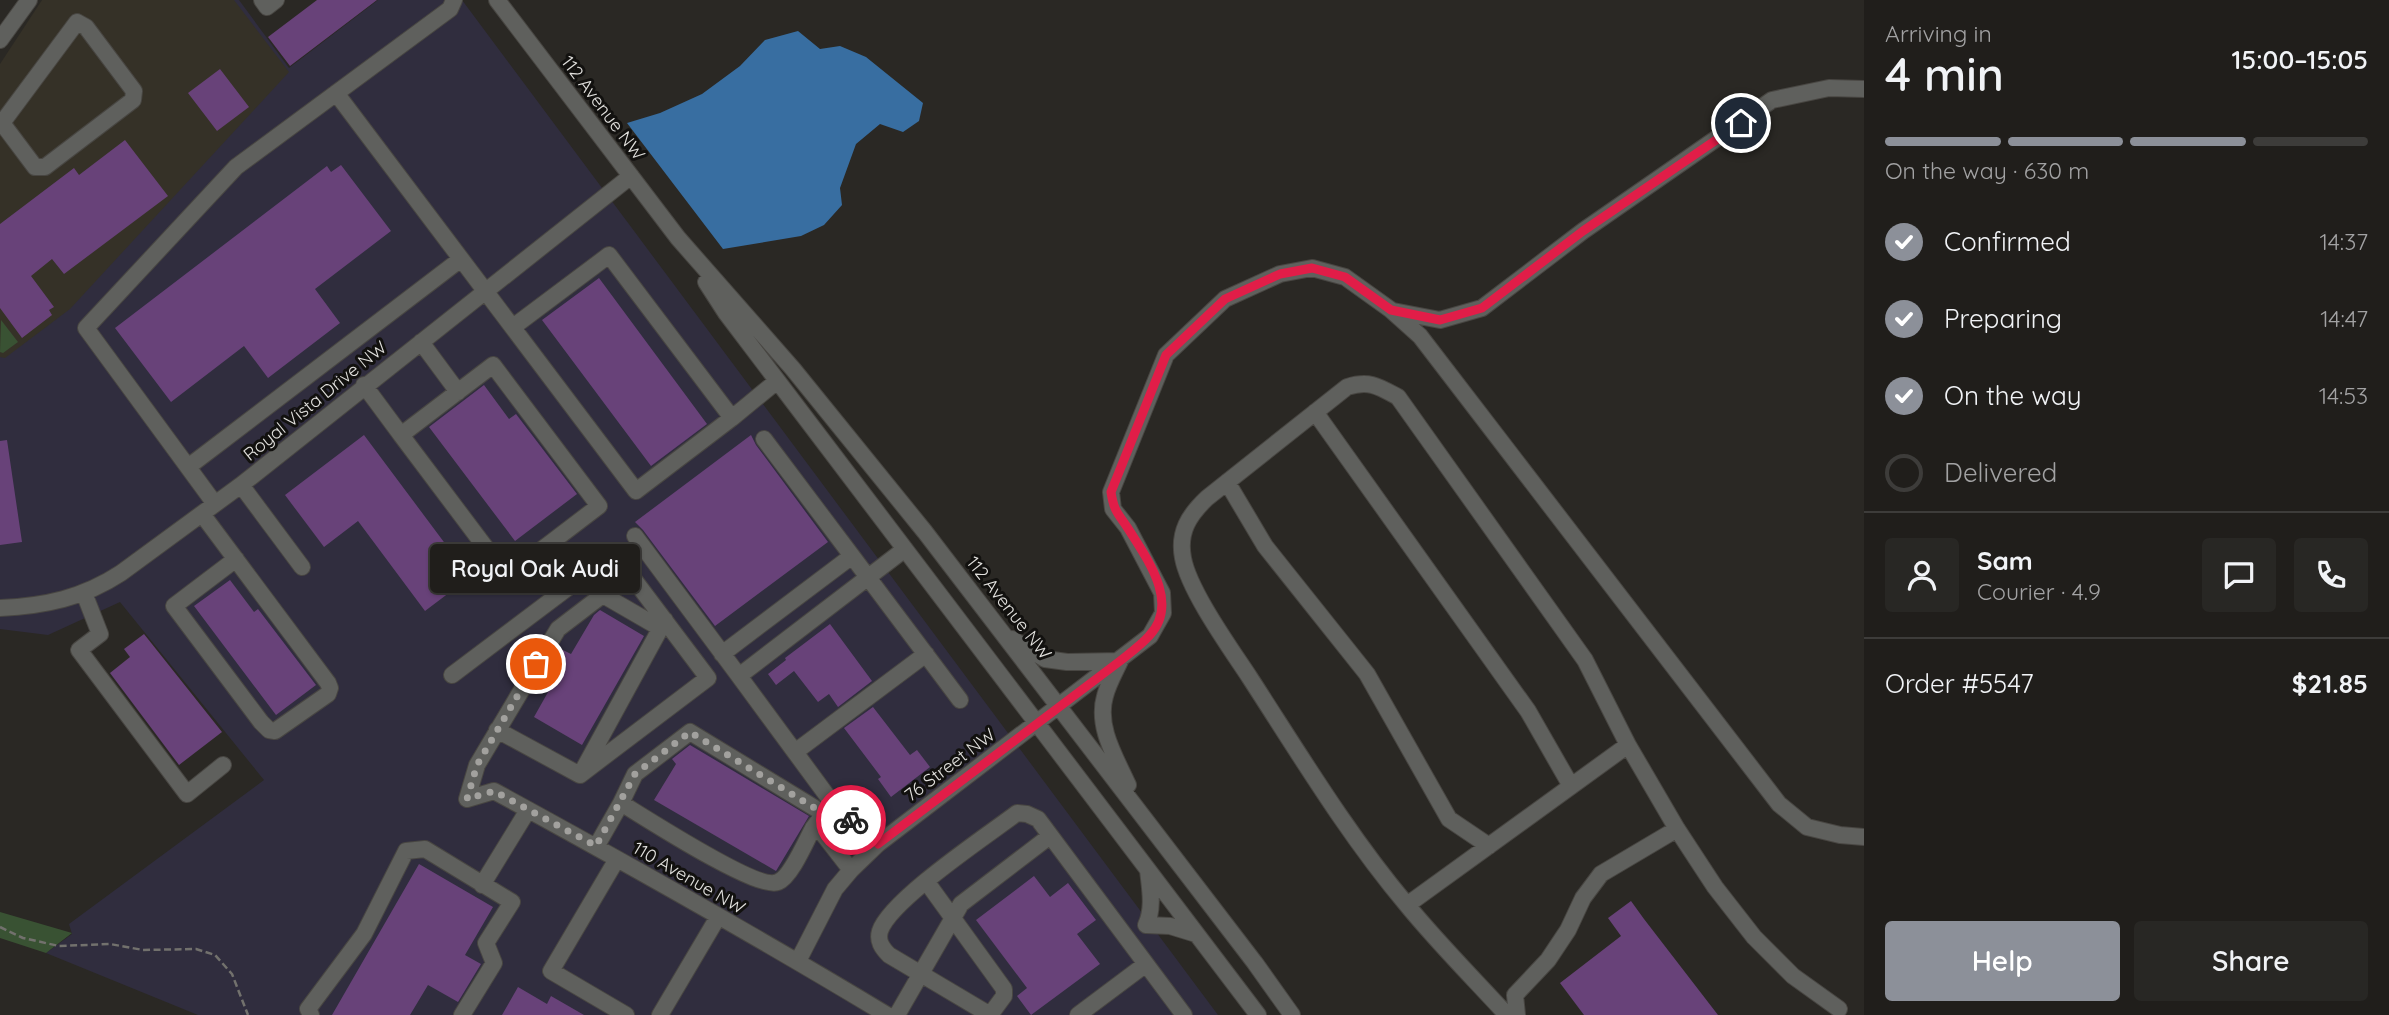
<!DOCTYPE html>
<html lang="en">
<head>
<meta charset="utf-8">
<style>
	body { margin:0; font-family:Quicksand,sans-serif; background:#282724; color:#f1f3f6; height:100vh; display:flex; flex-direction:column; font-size:26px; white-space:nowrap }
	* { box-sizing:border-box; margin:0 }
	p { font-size:23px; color:#a2a2a3 }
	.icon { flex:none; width:38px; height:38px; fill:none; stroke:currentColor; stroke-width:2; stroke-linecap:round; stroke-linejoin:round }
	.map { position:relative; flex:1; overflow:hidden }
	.drawer { display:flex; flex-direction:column; background:#201e1b; width:525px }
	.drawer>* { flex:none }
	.pin { position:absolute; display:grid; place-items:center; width:60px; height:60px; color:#fff; margin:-30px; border:4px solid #fff; border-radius:50%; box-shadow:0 2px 7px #0007 }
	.courier { position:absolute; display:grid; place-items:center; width:70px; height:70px; margin:-35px; border:5px solid #e11d48; border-radius:50%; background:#fff; color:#222; box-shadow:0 2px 9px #0007 }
	.bubble { position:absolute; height:49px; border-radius:7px; background:#201e1b; box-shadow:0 2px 5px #0004,0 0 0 2px #3d3c3a; font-size:23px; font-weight:600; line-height:49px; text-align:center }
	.overview em { font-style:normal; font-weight:600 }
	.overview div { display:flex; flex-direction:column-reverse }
	.overview { display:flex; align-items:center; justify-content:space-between; height:119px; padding:0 21px }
	h1 { font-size:46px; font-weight:600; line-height:52px }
	.bar { display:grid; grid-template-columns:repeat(4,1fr); gap:10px 7px; align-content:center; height:84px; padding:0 21px }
	.bar i { height:9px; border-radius:5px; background:#3d3c3a }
	.bar .on { background:#8c9099 }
	.bar p { grid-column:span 4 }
	.line { display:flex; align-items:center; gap:18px; padding:0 21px; border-top:2px solid #3d3c3a }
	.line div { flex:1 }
	.round { display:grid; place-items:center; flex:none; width:74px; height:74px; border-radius:7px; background:#282724 }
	ol { padding:0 21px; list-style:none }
	li { display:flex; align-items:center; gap:21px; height:77px }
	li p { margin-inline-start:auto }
	li .icon { padding:7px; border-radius:50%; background:#8c9099; color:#fff; stroke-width:4 }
	li:last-child { color:#a2a2a3 }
	li i { width:38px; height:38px; border:4px solid #3d3c3a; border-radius:50% }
	.cta { display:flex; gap:14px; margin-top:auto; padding:14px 21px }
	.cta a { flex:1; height:80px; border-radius:7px; background:#8c9099; color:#fff; font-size:28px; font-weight:600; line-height:80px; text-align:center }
	.cta a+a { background:#282724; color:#f1f3f6 }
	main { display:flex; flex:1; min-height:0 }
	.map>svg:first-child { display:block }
	.commercial { fill:#302d3e }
	.built { fill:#353127 }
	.green { fill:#395233 }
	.water { fill:#386ea1 }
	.building { fill:#684279 }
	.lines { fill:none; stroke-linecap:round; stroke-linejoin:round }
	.minor-casing { stroke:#484642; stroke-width:18 }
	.path { stroke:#72716d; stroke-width:2.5; stroke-dasharray:7 3.5; stroke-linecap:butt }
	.minor { stroke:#5f605d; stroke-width:16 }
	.done { stroke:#a2a19e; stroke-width:7; stroke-dasharray:0 12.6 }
	.route { stroke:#e11d48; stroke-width:9 }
	.labels { text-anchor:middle; stroke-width:6; stroke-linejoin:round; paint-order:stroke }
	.street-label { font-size:18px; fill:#e3e2df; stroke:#12110f }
</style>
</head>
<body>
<main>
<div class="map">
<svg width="1864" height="1015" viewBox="0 0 1864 1015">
	<rect width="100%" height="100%" fill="#2a2824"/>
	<path class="commercial" d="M48,0H239L289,68L378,0H462L1218,1015H198L46,953L72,934L69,924L264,780L120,602L48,635L0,629V76Z"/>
	<path class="built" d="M42,0H234L289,72L70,309L5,358L0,357V64Z"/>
	<path class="green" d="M1,320L18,342L3,353L0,352Z
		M0,912L72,933L46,953L0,938Z"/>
	<path class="water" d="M798,31L820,49L840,46L866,57L923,103L919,121L903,132L880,124L856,144L840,188L842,205L824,225L801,236L723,249L627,123L660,113L702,94L740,66L765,40Z"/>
	<path class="building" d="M317,0H377L290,66L268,37Z
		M220,69L249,107L217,131L188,93Z
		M125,140L168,196L64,274L52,259L31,276L54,307L49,310L52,315L22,338L0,308V224L74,168L79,175Z
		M341,165L391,231L315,289L340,323L268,378L244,346L171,402L115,328L327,166L331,172Z
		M599,278L707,424L651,466L542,320Z
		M484,385L509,419L516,414L577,494L515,541L429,427Z
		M364,435L470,577L425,611L358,521L324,547L285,495Z
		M751,435L756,445L828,542L715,626L643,530L635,522Z
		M7,440L22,542L0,545V441Z
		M230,580L254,612L258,609L316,685L276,715L194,606Z
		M600,610L644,636L582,745L534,717L552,685L541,678L559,648L571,654L594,615Z
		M830,624L872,681L838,707L829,694L818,702L794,671L776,685L768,674L786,660L785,658Z
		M144,634L222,732L179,765L110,673L130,657L124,649Z
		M873,707L910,755L917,750L930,767L891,797L878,779L881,777L844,728Z
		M690,745L809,816L776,871L654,800L676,764L672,759Z
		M419,864L493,907L465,955L481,964L458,1002L428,985L410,1015H332Z
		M1034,876L1050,897L1068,883L1096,920L1077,934L1100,964L1031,1015L1017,996L1027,988L976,920Z
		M1631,901L1644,919L1718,1015H1584L1560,983L1621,936L1608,918Z
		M518,987L547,1004L551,996L584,1015H502Z"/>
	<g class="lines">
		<defs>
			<path id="minor" d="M262,0L267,7L276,0
				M497,0L678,238L793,369L925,532L1255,963L1292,1015
				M0,40L29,0
				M336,93L636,491L732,418L777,381
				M0,120L2,123L35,167H45L133,100L134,91L86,27L77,22L2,123L0,125
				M706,282L726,313L1258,1015
				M1393,311L1440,320L1482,308L1583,231L1772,100L1829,88L1864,89
				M513,327L609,255L732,418
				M421,342L458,392
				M493,365L599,506L507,576L401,435Z
				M364,385L401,435
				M1315,412L1528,711L1571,786
				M188,467L461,259
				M1227,482L1265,546L1367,674L1449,819L1489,846
				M241,485L302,567
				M215,504L86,328L236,167L450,9L454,0
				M202,514L328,683L330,688L328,694L275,731L269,730L261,722L174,606L236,559
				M635,536L739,676L905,549
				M852,556L960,700
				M84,593L100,634L79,650L187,794L223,765
				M603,595L660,628
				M0,608C45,606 83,598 121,573L241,485L631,176
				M1012,639L1045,659L1067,662L1120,661C1115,672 1108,684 1105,696C1096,727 1116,758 1128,785
				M722,654L852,556L764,439
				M452,675L614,553L708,678L580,775
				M739,676L831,801L878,844
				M497,730L580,775
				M795,752L926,654
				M583,770L665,620
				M467,799L494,791C626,863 758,937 887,1015
				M467,799L477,765L558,629L630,574
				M621,803L635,774L690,732L823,813
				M819,820L813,828L823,834L851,870
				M596,847L621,803C644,817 758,891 778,882C791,877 806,841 813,828
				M617,859L551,971L626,1015
				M1148,870C1150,889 1154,908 1146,925L1170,926L1196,934
				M926,881L1004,989V996L990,1015
				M482,885L528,810
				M1407,905L1628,745
				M798,961L835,889L851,870L878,844L1150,636L1163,613L1162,593L1128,528L1113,509L1111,492L1166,355L1225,299L1280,274L1312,268L1345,277L1391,310L1420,336L1779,804L1807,827L1840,835L1864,837
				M311,1015L308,1009L364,934L406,851L425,849L512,902L486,943L494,963L462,1015
				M660,1015L718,917
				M897,1015L961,904L1050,836
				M990,1015L889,955C882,948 877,941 880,931C890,900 988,835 1017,813L1027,814L1038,819L1184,1015
				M1078,1015L1146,964
				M1507,1015C1474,979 1438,943 1407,905C1348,835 1300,755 1250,678C1231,649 1189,591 1183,558C1178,532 1189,515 1207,498L1347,387C1369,380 1378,386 1398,397L1585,660L1628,745L1677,829L1715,887L1754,937L1793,976L1839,1009
				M1517,1015L1515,995L1548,960L1568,930L1583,898L1601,874L1677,829"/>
		</defs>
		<use href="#minor" class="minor-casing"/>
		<path class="path" d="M0,927L23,938L59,946L110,944L143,950L196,949L215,955L232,974L248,1015"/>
		<use href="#minor" class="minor"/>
	</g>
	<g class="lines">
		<path class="done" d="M536,664L477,765L467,799L494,791L596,846L635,774L690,732L823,813L831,801L851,820"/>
		<path class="route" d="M851,820L878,844L1120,661C1130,653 1141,645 1149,636C1180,604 1148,560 1129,530C1118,513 1114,512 1111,492L1166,355L1225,299L1280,274L1312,268L1345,277L1391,310L1440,320L1482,308L1583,231L1741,123"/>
	</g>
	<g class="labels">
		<g class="street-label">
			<text transform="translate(603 108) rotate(53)" y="6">112 Avenue NW</text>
			<text transform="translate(315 401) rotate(-39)" y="6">Royal Vista Drive NW</text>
			<text transform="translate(1009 608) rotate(52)" y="6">112 Avenue NW</text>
			<text transform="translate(950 765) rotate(-37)" y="6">76 Street NW</text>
			<text transform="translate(689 878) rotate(30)" y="6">110 Avenue NW</text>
		</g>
	</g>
</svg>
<div class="pin" style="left:536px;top:664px;background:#ea580c"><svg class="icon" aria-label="bag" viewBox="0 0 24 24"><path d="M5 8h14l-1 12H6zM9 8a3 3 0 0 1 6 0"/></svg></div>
<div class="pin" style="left:1741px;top:123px;background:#1f2937"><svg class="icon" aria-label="home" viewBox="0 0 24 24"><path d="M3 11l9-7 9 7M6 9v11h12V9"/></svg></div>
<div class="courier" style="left:851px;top:820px"><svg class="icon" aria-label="bike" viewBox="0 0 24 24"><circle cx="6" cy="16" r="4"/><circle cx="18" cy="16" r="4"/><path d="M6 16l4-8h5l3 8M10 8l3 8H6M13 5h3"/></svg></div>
<div class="bubble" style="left:430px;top:544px;width:210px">Royal Oak Audi</div>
</div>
<section class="drawer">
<div class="overview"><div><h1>4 min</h1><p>Arriving in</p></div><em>15:00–15:05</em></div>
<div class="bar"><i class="on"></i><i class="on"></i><i class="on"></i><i></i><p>On the way · 630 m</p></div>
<ol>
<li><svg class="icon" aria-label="check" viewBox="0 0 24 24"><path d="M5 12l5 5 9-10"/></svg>Confirmed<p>14:37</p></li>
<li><svg class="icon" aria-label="check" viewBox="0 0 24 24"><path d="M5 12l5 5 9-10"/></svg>Preparing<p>14:47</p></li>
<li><svg class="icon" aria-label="check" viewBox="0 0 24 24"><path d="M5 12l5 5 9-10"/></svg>On the way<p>14:53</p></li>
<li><i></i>Delivered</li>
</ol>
<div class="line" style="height:126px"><a class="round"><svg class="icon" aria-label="person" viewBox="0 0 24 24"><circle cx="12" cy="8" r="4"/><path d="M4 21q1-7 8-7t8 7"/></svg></a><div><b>Sam</b><p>Courier · 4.9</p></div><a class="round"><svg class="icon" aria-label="chat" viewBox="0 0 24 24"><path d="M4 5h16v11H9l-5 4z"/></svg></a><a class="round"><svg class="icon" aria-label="phone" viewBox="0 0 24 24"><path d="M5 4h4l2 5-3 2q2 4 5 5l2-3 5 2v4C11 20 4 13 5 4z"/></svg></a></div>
<div class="line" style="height:91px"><div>Order #5547</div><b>$21.85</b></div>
<div class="cta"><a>Help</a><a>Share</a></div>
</section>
</main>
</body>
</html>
